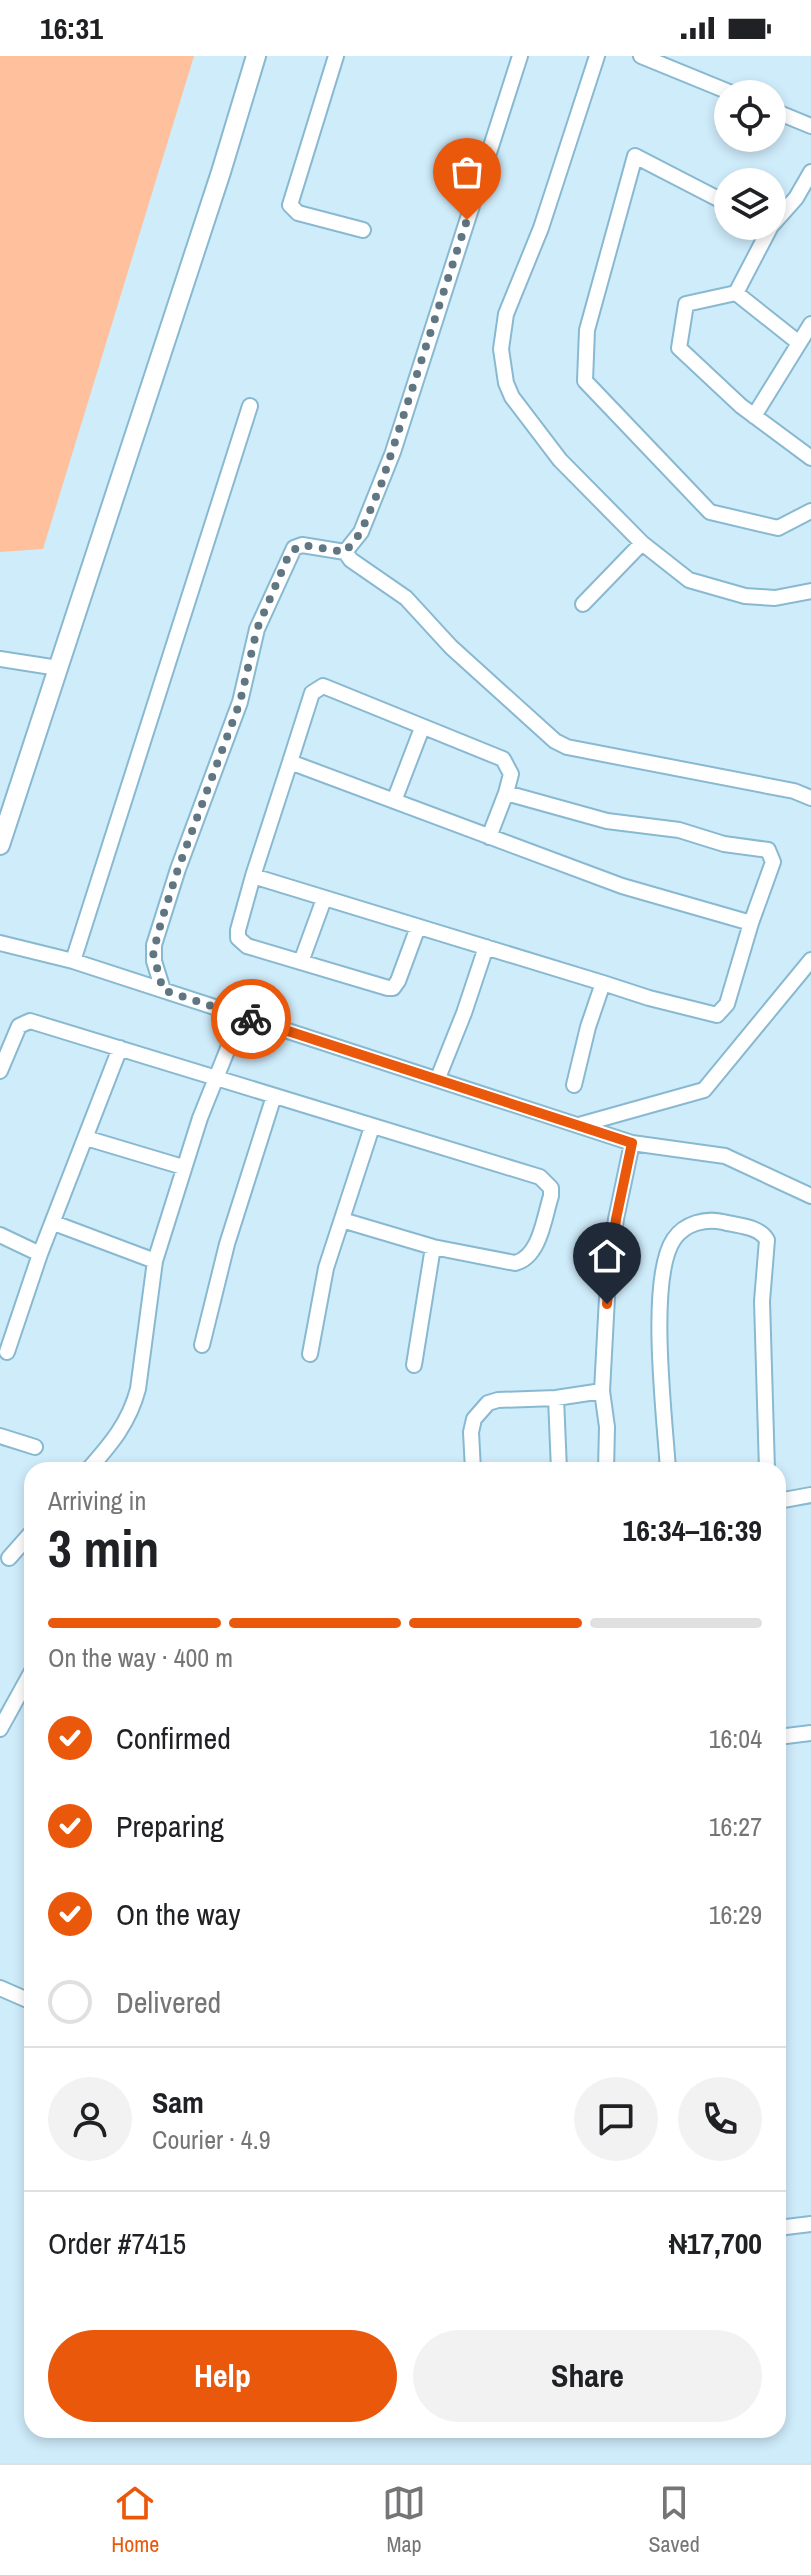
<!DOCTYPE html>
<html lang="en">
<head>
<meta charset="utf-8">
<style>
	body { margin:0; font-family:"Archivo Narrow",sans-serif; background:#f2f2f2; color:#202124; height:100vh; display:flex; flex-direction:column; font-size:30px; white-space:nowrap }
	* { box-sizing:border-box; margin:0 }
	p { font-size:26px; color:#757577 }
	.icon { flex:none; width:44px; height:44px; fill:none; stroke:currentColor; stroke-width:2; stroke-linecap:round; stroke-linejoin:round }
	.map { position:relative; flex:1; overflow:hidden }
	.drawer { position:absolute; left:24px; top:1406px; width:762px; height:976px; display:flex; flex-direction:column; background:#fff; border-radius:24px; box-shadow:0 4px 12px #0003 }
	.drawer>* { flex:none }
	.buttons { position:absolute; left:714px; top:24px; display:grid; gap:16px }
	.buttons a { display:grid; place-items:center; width:72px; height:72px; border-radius:50%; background:#fff; box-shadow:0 4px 12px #0003; font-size:40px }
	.pin { position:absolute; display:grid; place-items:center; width:68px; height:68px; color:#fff; margin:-82px -34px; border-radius:50% 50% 50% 0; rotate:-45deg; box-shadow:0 0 8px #0007 }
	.pin .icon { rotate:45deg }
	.courier { position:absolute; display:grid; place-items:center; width:80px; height:80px; margin:-40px; border:6px solid #ea580c; border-radius:50%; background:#fff; color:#222; box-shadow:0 2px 10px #0007 }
	.overview em { font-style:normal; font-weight:800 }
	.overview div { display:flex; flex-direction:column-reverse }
	.overview { display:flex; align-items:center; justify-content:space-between; height:136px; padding:0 24px }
	h1 { font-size:52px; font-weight:800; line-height:60px }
	.bar { display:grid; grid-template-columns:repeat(4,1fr); gap:12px 8px; align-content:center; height:96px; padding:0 24px }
	.bar i { height:10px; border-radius:6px; background:#e0e0e0 }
	.bar .selected { background:#ea580c }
	.bar p { grid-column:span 4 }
	.line { display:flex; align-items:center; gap:20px; padding:0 24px; border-top:2px solid #e0e0e0 }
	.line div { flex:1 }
	.round { display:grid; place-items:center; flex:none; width:84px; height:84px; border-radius:42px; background:#f2f2f2 }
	ol { padding:0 24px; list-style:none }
	li { display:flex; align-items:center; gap:24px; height:88px }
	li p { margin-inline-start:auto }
	li .icon { padding:8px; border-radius:50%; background:#ea580c; color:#fff; stroke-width:4 }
	li:last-child { color:#757577 }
	li i { width:44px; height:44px; border:4px solid #e0e0e0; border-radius:50% }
	.primary-button { display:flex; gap:16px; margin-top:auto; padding:16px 24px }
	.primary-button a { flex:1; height:92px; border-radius:48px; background:#ea580c; color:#fff; font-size:32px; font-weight:800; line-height:92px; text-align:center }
	.primary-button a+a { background:#f2f2f2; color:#202124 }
	.status { display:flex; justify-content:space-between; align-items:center; height:56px; padding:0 40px; background:#fff; direction:ltr }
	.status svg { height:22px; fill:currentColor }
	.tabs { display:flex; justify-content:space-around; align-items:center; height:112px; border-top:2px solid #e0e0e0; background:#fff; font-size:22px; color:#757577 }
	.tabs a { display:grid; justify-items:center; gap:4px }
	.tabs .selected { color:#ea580c }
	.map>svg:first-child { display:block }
	.green { fill:#fec09d }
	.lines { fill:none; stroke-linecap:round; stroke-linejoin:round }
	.minor-casing { stroke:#88b9d1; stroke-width:18 }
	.major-casing { stroke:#88b9d1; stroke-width:22 }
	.minor { stroke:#fff; stroke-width:14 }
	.major { stroke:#fff; stroke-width:18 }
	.done { stroke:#607783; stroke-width:8; stroke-dasharray:0 14.4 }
	.route { stroke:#ea580c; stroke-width:10 }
</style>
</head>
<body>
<div class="status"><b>16:31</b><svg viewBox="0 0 49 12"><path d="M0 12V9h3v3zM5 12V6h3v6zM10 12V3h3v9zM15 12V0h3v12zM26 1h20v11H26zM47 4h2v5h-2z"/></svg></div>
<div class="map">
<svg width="811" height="2407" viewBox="0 0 811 2407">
	<rect width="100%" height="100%" fill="#cfecfb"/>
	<path class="green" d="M0,0H194L43,493L0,496Z"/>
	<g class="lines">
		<defs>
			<path id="minor" d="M336,0L290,149L298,157L363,174
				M597,0L541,172L506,258L501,293L506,327L512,341L560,404L642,487L689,524L745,540L775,542L811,535
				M641,0L734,38
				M772,54L811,70
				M728,148L635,100L587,274L585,325L710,456L778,472L811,455
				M772,169L796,142L811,116
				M771,170L736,237L686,248L679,292L741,350L811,402
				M736,237L799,287
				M754,360L811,268
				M345,496L351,504L406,542L451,591L555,685L567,691L794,735L811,742
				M583,548L642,487
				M0,603L58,612
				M290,706L312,637L323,630L503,703L511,718L506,737
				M394,745L422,672
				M489,781L506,737L607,765L679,774L724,788L768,794L773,806L751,867
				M253,820L290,706L622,830L751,867L727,948L717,959L649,942L603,927
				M418,871L398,925L393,932H388L247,890L238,882V874L253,820L603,927L588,971L574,1029
				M0,887L73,905L632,1087L725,1100L811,1140
				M73,905L250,350
				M301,906L324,843
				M163,934L154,905V889L178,813L240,646L257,573L294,492L302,489L345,496L361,476L393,396L520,0
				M0,1015L19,970L30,965L540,1121L551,1132V1140C544,1162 540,1201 515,1207L433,1191L342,1164
				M438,1022L464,957L486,891
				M579,1069L704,1034L811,904
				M86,1082L183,1111
				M54,1167L155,1205
				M0,1179L40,1198
				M202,1289L227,1188L274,1040
				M7,1296L40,1198L120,992
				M310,1298L326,1212L372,1071
				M414,1309L433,1191
				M556,1342L559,1414
				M0,1380L35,1391
				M88,1414C111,1388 129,1367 138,1333L155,1205L200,1062L241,960
				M473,1414L471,1376L474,1363L488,1347L498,1344L556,1342L602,1335
				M606,1414L607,1371L602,1335L608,1223L616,1163L632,1087
				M668,1414C665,1363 647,1222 674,1183C685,1167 706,1162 723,1166C738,1170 759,1170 767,1184L762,1245L767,1414
				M778,1445L811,1439
				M9,1502L32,1476
				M0,1673L32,1615
				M778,1681L811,1677
				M0,1932L32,1946
				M778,2172L811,2168"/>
			<path id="major" d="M0,789L221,116L256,0"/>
		</defs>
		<use href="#minor" class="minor-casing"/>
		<use href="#major" class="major-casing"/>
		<use href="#minor" class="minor"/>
		<use href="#major" class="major"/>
	</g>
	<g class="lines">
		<path class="done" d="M251,963L163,934L153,897L162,863L178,813L240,646L257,573L290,496L302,489L345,496L361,476L381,429L467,164"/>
		<path class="route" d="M251,963L632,1087L616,1163L607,1248"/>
	</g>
</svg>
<div class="buttons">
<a><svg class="icon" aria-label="locate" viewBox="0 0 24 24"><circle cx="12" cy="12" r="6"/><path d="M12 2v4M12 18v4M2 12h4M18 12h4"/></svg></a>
<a><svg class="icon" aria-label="layers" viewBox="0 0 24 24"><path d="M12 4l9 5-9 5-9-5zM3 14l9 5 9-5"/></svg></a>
</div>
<div class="pin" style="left:467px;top:164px;background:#ea580c"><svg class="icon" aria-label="bag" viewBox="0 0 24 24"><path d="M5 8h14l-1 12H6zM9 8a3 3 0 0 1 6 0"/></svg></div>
<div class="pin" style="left:607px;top:1248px;background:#1f2937"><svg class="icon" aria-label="home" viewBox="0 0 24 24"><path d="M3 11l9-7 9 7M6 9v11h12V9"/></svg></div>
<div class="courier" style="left:251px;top:963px"><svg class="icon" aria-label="bike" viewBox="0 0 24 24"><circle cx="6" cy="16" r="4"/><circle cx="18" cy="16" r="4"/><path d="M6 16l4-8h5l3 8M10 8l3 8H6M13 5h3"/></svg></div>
<section class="drawer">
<div class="overview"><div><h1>3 min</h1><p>Arriving in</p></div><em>16:34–16:39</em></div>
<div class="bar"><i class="selected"></i><i class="selected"></i><i class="selected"></i><i></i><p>On the way · 400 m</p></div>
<ol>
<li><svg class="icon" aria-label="check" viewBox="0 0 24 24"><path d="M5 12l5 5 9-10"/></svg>Confirmed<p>16:04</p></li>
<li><svg class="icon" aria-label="check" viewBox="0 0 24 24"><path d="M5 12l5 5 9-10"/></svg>Preparing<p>16:27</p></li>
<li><svg class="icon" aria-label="check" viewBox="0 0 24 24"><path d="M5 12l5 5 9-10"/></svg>On the way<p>16:29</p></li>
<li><i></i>Delivered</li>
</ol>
<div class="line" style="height:144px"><a class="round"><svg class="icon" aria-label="person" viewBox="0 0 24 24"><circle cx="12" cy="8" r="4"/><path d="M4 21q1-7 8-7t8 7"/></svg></a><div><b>Sam</b><p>Courier · 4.9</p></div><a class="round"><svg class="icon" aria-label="chat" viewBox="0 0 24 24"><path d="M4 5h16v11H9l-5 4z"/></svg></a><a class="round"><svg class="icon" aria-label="phone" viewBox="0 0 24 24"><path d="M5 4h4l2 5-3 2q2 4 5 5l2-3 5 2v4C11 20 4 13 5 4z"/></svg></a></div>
<div class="line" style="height:104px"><div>Order #7415</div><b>₦17,700</b></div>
<div class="primary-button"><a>Help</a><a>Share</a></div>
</section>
</div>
<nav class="tabs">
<a class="selected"><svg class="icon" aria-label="home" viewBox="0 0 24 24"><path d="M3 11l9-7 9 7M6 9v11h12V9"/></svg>Home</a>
<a><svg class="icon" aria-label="map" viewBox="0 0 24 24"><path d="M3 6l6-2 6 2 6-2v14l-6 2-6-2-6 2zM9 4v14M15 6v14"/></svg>Map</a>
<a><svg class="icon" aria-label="saved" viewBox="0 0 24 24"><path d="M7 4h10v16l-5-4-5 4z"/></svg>Saved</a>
</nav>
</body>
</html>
